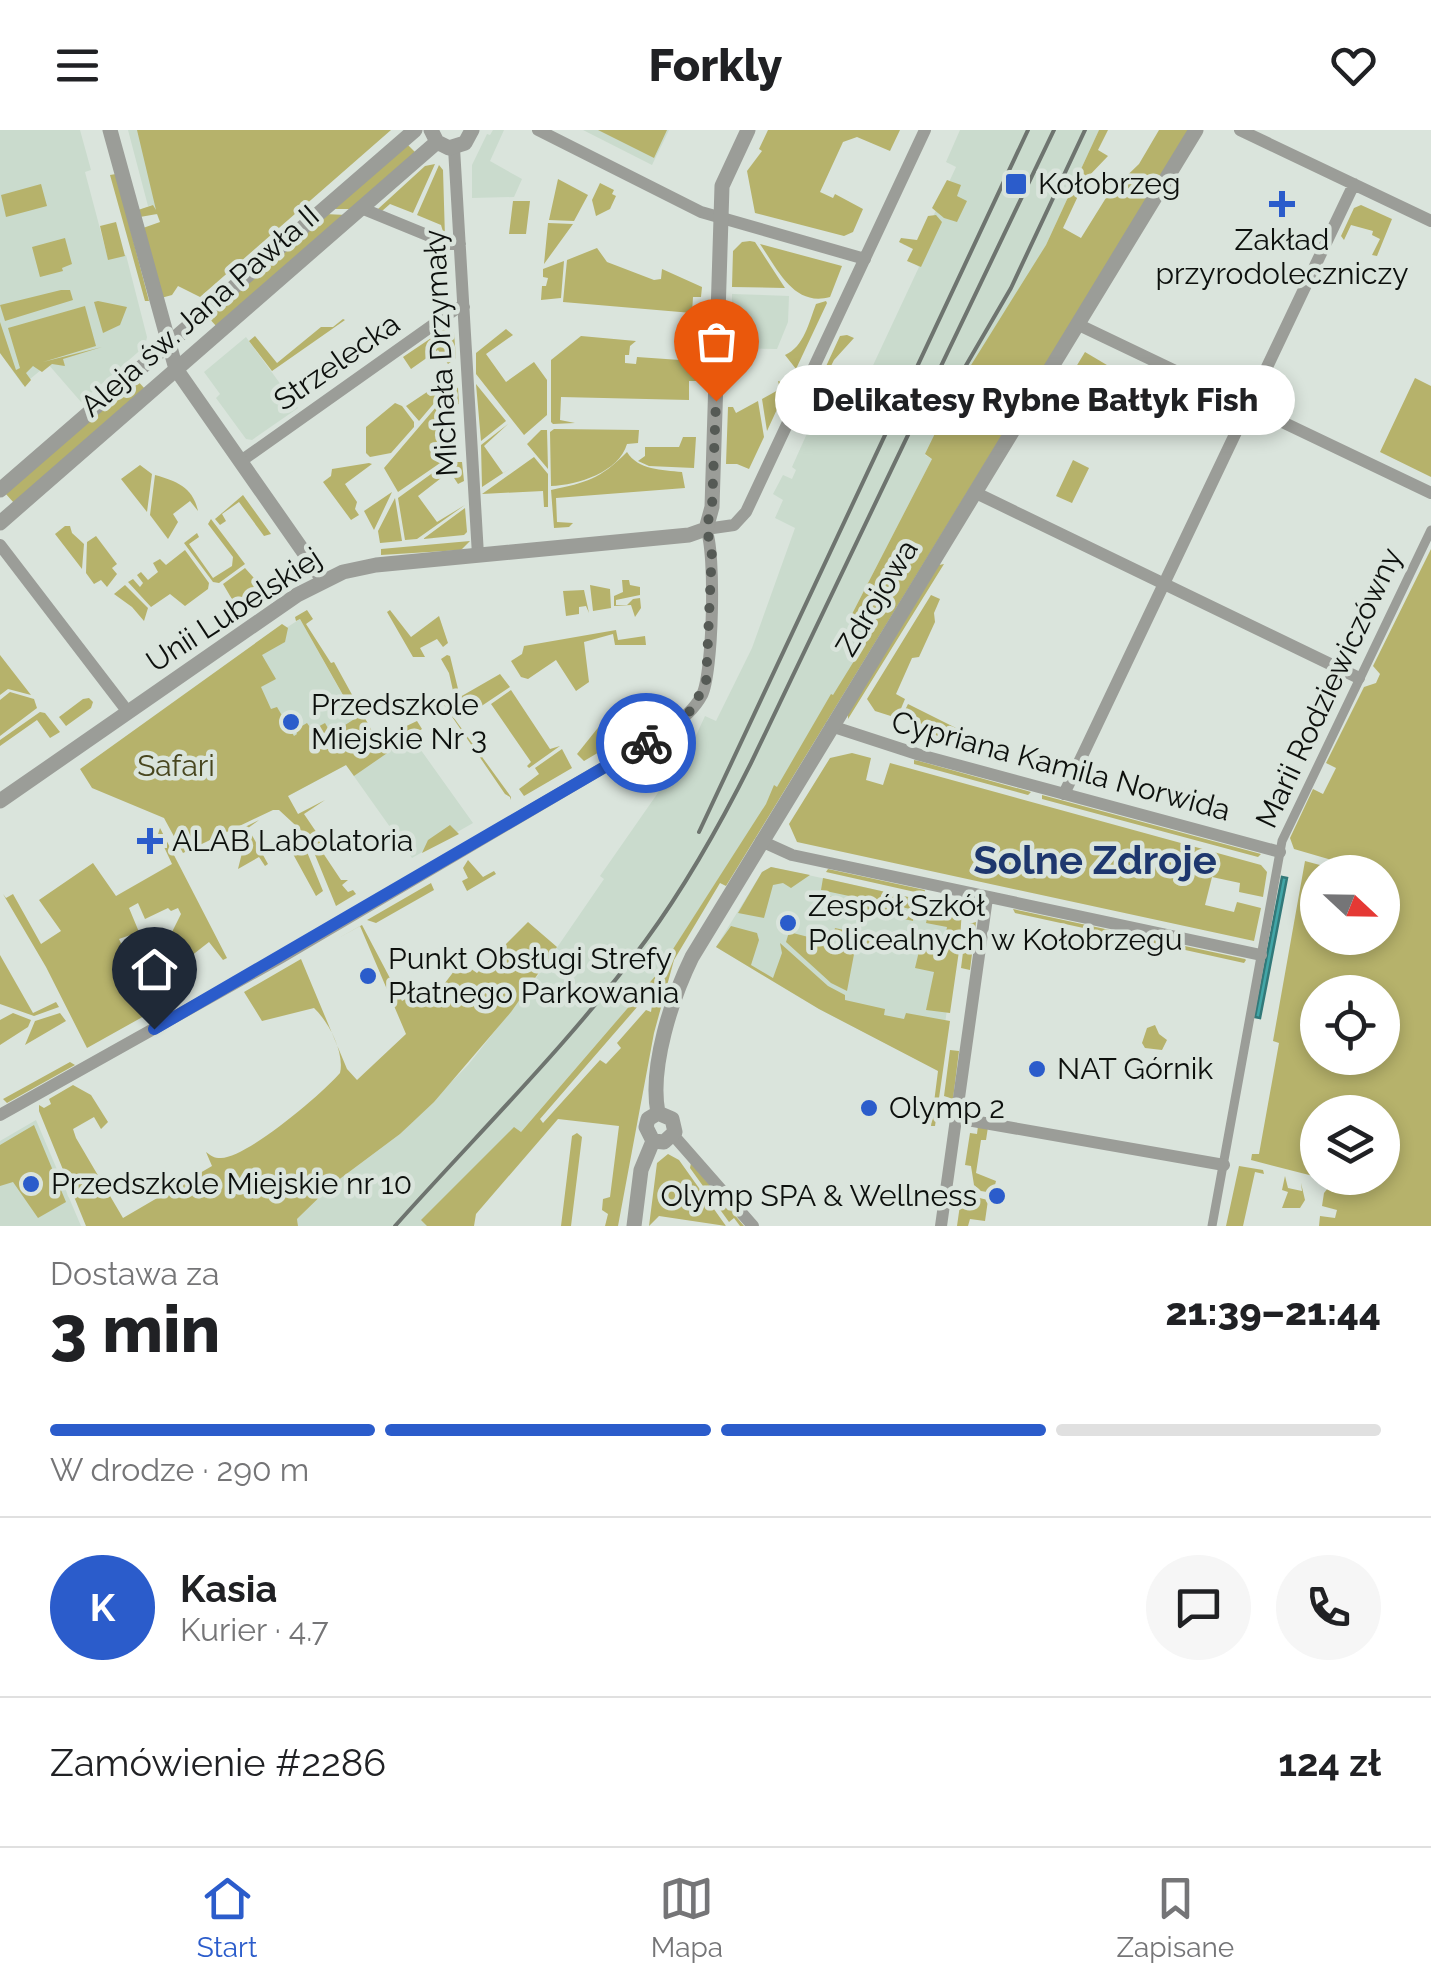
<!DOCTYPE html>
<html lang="pl">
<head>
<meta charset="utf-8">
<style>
	body { margin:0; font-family:Raleway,sans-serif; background:#f6f6f6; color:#202124; height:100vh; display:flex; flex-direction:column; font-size:38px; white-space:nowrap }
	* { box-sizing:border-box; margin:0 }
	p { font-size:32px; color:#757577 }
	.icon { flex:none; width:55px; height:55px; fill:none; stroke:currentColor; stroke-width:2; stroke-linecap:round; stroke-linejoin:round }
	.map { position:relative; height:1096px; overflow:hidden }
	.drawer { display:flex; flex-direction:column; background:#fff; flex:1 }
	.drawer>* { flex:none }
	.needle { width:65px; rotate:112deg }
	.tools { position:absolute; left:1300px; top:725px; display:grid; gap:20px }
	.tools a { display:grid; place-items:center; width:100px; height:100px; border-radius:50%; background:#fff; box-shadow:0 5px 15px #0003; font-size:50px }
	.pin { position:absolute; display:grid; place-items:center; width:85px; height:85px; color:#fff; margin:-102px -42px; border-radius:50% 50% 50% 0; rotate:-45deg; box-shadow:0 0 10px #0007 }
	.pin .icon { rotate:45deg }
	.courier { position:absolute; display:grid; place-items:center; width:100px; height:100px; margin:-50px; border:8px solid #2b5ccb; border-radius:50%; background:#fff; color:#222; box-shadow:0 2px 12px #0007 }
	.bubble { position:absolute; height:70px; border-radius:35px; background:#fff; box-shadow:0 5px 15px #0003; font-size:32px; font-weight:800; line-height:70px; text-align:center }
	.summary em { font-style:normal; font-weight:800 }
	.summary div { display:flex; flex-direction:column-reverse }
	.summary { display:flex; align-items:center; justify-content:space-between; height:170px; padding:0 50px }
	h1 { font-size:65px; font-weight:800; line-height:75px }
	.bar { display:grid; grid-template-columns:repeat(4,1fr); gap:15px 10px; align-content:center; height:120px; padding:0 50px }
	.bar i { height:12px; border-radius:8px; background:#e0e0e0 }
	.bar .current { background:#2b5ccb }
	.bar p { grid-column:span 4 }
	.line { display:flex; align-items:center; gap:25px; padding:0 50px; border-top:2px solid #e0e0e0 }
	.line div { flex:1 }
	.round { display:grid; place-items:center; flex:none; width:105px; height:105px; border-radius:52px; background:#f6f6f6 }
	header { display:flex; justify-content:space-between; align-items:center; height:130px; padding:0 50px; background:#fff; font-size:45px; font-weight:800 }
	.dock { display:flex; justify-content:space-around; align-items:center; height:140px; border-top:2px solid #e0e0e0; background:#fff; font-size:28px; color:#757577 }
	.dock a { display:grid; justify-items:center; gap:5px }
	.dock .current { color:#2b5ccb }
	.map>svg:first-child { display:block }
	.built { fill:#cadbcd }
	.green { fill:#b6b26b; fill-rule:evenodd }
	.water { fill:#42a6a7; stroke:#327979; stroke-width:2.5 }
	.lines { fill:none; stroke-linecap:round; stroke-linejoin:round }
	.pedestrian { stroke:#9b9d98; stroke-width:9 }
	.minor { stroke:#9b9d98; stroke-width:12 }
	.tertiary { stroke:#9b9d98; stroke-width:15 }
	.rail { stroke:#6e746f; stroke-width:4 }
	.done { stroke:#555a55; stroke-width:10; stroke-dasharray:0 18 }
	.route { stroke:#2b5ccb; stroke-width:12 }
	.poi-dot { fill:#2b5ccb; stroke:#dae4dc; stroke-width:4 }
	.labels { text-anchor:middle; stroke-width:9; stroke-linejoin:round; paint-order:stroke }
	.poi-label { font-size:30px; fill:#0d100d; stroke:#dae4dc; text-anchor:start }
	.street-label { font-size:30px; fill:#0d100d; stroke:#dae4dc }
	.park-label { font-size:30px; fill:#48461f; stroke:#dae4dc }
	.district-label { font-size:40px; font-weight:bold; fill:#1e376e; stroke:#dae4dc }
</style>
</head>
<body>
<header><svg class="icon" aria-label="menu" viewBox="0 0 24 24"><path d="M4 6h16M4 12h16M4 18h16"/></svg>Forkly<svg class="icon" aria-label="heart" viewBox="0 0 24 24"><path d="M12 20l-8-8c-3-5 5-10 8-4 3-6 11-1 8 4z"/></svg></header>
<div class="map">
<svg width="1431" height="1096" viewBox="0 0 1431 1096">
	<rect width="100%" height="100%" fill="#dae4dc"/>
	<path class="built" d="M0,0H80L91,40L85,42L108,129L126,125L147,207L145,216L81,272L48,234L23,255L0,223Z
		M128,0H141L162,79L156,85L153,75L148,76Z
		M493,0H504L490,31L522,49L514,67L472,68V35L487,4L490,5Z
		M583,0H669L652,35Z
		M960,0H1099L1046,115L925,325L932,329L852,484L876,497L799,624L657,844L502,1024L434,1096H298L297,1089L333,1054L400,1004L468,935L532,854L604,749L600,746L678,634L679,625H687L705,586L716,591L752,518L795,398L775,388L783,370L773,364L783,345L792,349L796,340L792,337L813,290L810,288L813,282L817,283L823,271L820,258L854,276L919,137L912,132L956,37L946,32Z
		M732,164L789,166L788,192L777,219L731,218Z
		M246,207L298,278L252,310L246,309L216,268L220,264L204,242Z
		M300,489L373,619L408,602L473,693L412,728L346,635L234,695L219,541Z
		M771,737L960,778L939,941L819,879L716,817L762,742Z
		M36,990L81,1096H0V1011Z"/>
	<path class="green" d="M137,0H391L200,167L178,156L172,165L161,168L143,98L160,92L157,84L140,87L138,80L153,75L156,80Z
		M598,0H667L654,28Z
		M768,0H900L890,21L857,7L843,12L820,62L833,68L835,64L863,79L853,102L844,106L755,83L747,41L762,21L759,19Z
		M1099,0H1108L1098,20L1108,26L1086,49L1063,98L1081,108L1109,63L1139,34L1159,0H1189L726,756L720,753L674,830L654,903L618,1096H605L608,1084L602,1080L603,1069L610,1067L619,996L558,989L476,1084L474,1096H427L421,1090L514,997L521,1002L657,844L766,674L774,655L777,657L831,564L833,565L875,497L852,484L932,329L925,324L958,256L1046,115ZM651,861L654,863L651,882L646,880L617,913L621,918L606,934L600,930L543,993L540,989Z
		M407,14L416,23L352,79H331Z
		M435,34L413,83L390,74L382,81L378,79L425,36Z
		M439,35L443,40L445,108L441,95L417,85Z
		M116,44L149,171H145L110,45Z
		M558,49L588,65L574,91L549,90Z
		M947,50L961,55L957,66L967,71L957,92L944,88L932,78Z
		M600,53L614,60L612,64L616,66L610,79L596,86L592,70Z
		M41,54L47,76L6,87L1,65Z
		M513,71H530L526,104H509Z
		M1361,75L1392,89L1377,126L1372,125L1380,109L1372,105L1373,101L1351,95L1344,110L1341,106L1354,78Z
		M325,84L346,85L217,197L208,187Z
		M936,85L942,92L921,137L907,131L913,119L899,112L901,108L917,110L928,86Z
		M116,92L125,126L108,130L100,96Z
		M548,93L573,94L544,134Z
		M65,108L72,134L62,138L63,141L40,147L32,117Z
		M750,111L755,112L785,158L732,157L733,121L742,112Z
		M760,114L842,136L830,167C794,177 778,140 760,114Z
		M597,118L607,132L654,150L661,149L662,139L702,157L701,167H693L692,183L563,172L567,130Z
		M564,131L561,168L541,170L542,156H546L548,148L543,147V139Z
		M61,160H70L73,170L5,191L0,175Z
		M98,171L127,177L120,195L103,203L94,172Z
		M826,171L827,173L796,239L785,225C804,217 809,192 816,174Z
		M85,176L96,216L43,232L102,217L63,229L65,236L52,234L42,242L33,236L26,243L31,250L25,257L0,223V192L16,240L20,238L8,198Z
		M343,189L345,190L272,241L249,211L255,206L277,233L321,197H333Z
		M446,198L454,203L456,228L448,234L438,220L411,239L403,227Z
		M506,199L513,205L486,224L506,252L534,232L547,250V285L524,305L476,244V223Z
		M847,205L854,208L834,230L820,258L826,263L816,258L840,206Z
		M581,206L636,211L630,216L629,225H625V233L636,234L637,227L680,230L683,219L699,220V251H689V270L561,267L560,290L575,293L553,294L551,292V230Z
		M1085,222L1117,241L1084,294L1053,275Z
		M1415,248L1431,256V347L1380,322Z
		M136,249L145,259L14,373L5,363Z
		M791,249L767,301L762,269L780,259L778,251L788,254Z
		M476,254L506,291L481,311Z
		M454,256L458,258L459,274L438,278L442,325L455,326V332H462L464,351L458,354L443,331L398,362L384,338Z
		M447,258L419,291L406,276L427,262L430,266Z
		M758,271L764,307L749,339L737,334H726L728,277H733L736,283Z
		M395,273L402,276L414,292V297L391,323L370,327L366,323V297Z
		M508,294L484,316L503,343L532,324L482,357L481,315Z
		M554,299L639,300L638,313L627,314C619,342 578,355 551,356L550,302Z
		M541,300H547L548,339L527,314Z
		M683,307H696L694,338L649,336L638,331L645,326V317H679Z
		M627,322C638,340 662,340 682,342L685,358L556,368L557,392L573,393L569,397L554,398L551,360C587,352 599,350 627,322Z
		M534,327L548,344V377H544L543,361L482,364Z
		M1073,330L1089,338L1072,373L1056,366Z
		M369,333L372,334L345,354L357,372L355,379L359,385L351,390L323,352L331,346L332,339Z
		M140,335L152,344L147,382L121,349Z
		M438,339L445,345L418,366L437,392L465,375L417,409L405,410L398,368Z
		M155,345C176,351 193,357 198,381L190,371L173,384L178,392L168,409L150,385Z
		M392,362L374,400L364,381Z
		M243,365L271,404L264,406L239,372L222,384L226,391L220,395L215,389Z
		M395,368L402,411L380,413L378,401Z
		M465,378L467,402L464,405L423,409Z
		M211,389L245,434L219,453L213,452L184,413L197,403L199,407L189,414L213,448L232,436L233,427L208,394Z
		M65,396H70L72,403L84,414L82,439L55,404Z
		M96,406L117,434L112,438L117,444L107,457L101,450L94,454L86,443L87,412Z
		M470,411L461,420L381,425V419Z
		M1431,419V1096H1319L1320,1086L1335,1088L1337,1080L1322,1076L1324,1063L1333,1052L1319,1048H1382V982H1318L1317,1047L1251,1030L1252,1024H1259L1279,913L1273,911L1305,731L1346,742H1318V808H1382L1383,753L1389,754L1390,747L1294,719L1290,708L1313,659L1323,664L1336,638L1326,633L1364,557L1376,553L1380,544L1373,536ZM1318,862H1382V928H1318Z
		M185,420L209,453L208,459L185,476L170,464L151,477L128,452L133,449L140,457L143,453L137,445L141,442L148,450L158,442L153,433L160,429L166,435Z
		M944,434L848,589V583L939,435Z
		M245,438L264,459L236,476L223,454Z
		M622,450H629L630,455L640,457V465L616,470V475H627L633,469L640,468L641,478L635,487L631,475L614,476V466L623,462Z
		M125,455L148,478L144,491L132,477L114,464Z
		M590,455L610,459L611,478L593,481Z
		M584,460L589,483L586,476L579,477V484L566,486L563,461Z
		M931,465L940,469L934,483L935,492L919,527L912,528L896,564L905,569L897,588L875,581L867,569Z
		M307,480L313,489L306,494L331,533L334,532L377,610L417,591L422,599L354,646L346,635L288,666L298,684L325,670L304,684L323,712L317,714L341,750H348L342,755L348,762L353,760L356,764L336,776L311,715L305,704L279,680H273L183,723L164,688L92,658L80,639L282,494L288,498L285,512L262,525L276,549L261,557L271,579L277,577L294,606L297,604L295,600L307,593L312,600L325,593L333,607L343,602L342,597L356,588L300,489L296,491L295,487Z
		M390,480L411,507L439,486L448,513L443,517L437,509L420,518L425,527H413L387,482Z
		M616,500L618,510L645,506L646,515H615L613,504L584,512L589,552L576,561L556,530L528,549L521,547L511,531L522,524L524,516Z
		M0,525L31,565L8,559L0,565Z
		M447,525L450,526L460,567L500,544L510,557L468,585L456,570L446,577L511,667L510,670V667L505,664L444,575L443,571L454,565L449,543L441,529Z
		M511,560L550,619L560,616L529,638L527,636L531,632L491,574Z
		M10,562L34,569L37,578L0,606V570Z
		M89,568L93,572L91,578L66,596L59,587L83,569Z
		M908,574L962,601V614L983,620L982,623C948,619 931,597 901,588Z
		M40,582L45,583L60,602L50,608L37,590L0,616V610Z
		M605,589L623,608L584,631L577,624Z
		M562,619L572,638L524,666L519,659L539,644L535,638Z
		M852,623L871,628L866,650L883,655L890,633L1261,735L1267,742L1263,767L1239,762L1240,753L1212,747L1205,775L1234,782L1237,772L1261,778L1254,811L797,712L789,694L830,628Z
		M914,630L919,631L1031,662L1028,665L914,634Z
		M1042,665L1261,724L1258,727L1042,669Z
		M259,690L248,698L268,734L265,736L259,727L238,739L244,715L229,705Z
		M450,695L459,704L422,723L428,710Z
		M160,698L227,828L223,830L209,812L186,830L172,802L181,784L178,778L171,781L168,778L145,789L138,773L129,778L139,802L119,809L130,832L147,829L161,862L170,858L173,862L188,854L189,861L87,918L46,837L3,764L6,768L13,764L41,814L61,801L39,770L93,733L116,766L172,734L158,704Z
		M305,717L323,761L316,766L293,724Z
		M468,730L483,747L494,741L496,744L467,761L462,751L468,748L463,738Z
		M771,737L810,745L791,758L783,753L773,755L764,788L738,783L762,742Z
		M828,739L925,760L924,764L826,742Z
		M823,748L917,769L915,780L821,760Z
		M431,753L434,760L376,793L367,790Z
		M820,764L914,784L913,791L819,770Z
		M931,772L962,779L960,810L945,808L947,797L926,793Z
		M1013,779L1119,802L1120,806L1015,783Z
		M528,792L557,817L511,882L434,972L400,1004L333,1054L297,1089L298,1096H86L39,981V975L44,978L51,974L49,969L73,955L91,965L108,992L101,999L94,987L73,999L76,1008L123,1088L212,1036L206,1022C212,1026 213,1028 221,1028C248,1027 322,964 340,943C345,922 328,891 314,878L262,891L244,862L301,829L347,939L357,950L406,904L360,796L337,809L362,795L402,871L428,856L435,866L461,832L477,843Z
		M976,792L970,840L961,838L966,799L969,794Z
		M731,796L757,803L759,810L751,835L773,848L782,823L780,813L828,856L845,865V870L885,879L884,885L904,889L906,883L950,891L935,996H931L938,941L819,879L716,817Z
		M835,798L894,811V813L878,819L832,809Z
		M789,802L855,819L847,861L831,853L786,812Z
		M1134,805L1245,829L1246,830L1244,833L1131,808Z
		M947,812L960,814L950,883L926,880L934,842L915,838L920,817L944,822Z
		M164,821L176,827L182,839L164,847L154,826Z
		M0,825L33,883L56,872L59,877L34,886L0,874Z
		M13,883L31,890L28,897L0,915V890Z
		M60,883L66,891L25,915L35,891Z
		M1155,895L1159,904L1167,910L1162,920L1145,918L1142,913L1147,898Z
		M950,920L959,921L953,969L944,966Z
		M70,932L75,935L7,973L3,969Z
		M34,995L66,1072L38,1088L13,1052L0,1056V1015Z
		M978,996L988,997L986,1010H981L976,1043L996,1051L993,1063L981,1061L974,1055L971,1036L965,1035L970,1003L977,1004Z
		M577,1003L582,1007L571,1096H561L572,1006Z
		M668,1024L679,1030L726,1096L659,1086L649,1096L657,1033Z
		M691,1033L744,1096H740L734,1088L729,1092L690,1038Z
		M1239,1036L1263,1040L1264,1044L1255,1042L1243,1096H1226Z
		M1285,1046L1288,1058L1302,1061L1301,1053L1305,1070L1300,1078H1282L1288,1062L1282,1060Z
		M971,1066L988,1070L985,1091L970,1089L968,1096H957L960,1075L970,1076Z"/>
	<path class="water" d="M1282,747L1287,748L1260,888L1255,887Z"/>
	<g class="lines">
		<path class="pedestrian" d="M1212,1096L1282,711L1431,400"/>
		<path class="minor" d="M538,0L701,82L865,129
			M1240,0L1431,91
			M454,18L478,425
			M361,78L449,114H460
			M1077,194L1431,363
			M241,331L457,178L464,177
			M974,362L1359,548
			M0,415L128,582
			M831,596L920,625L1280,722
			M1064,664L1354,54
			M761,711L792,725L1261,825
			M0,985L280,828L669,599C682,589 694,580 702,565C713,543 716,421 706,399L734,395L746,382L925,0
			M956,988L1224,1035
			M674,1006L753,1096
			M941,1096L987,768"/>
		<path class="tertiary" d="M110,0L176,239L324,451
			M431,0L437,12L449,18L465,13L472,0
			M0,360L415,0
			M0,393L437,12
			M0,671L297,465L343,442L376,435L689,405L706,399L712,377L722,56L748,0
			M658,983C649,937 672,868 692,827L1196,0
			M653,1011L664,1012L675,1002L672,989L658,983
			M653,1011L646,997L648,989L658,983
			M634,1096L641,1040L653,1011"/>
		<path class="rail" d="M954,256L1011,158L1085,0
			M699,702L1028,0
			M395,1096C479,1002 571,912 646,810C687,754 720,695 751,633L1054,0"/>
	</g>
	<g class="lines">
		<path class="done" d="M646,613L688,584L706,554L712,419L706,398L712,377L716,271"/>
		<path class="route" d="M154,899L646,613"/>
	</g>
	<g class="poi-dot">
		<rect x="1004" y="42" width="24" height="24" rx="5"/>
		<path d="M1277 59h10v10h10v10h-10v10h-10v-10h-10v-10h10z"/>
		<circle cx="291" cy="592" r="10"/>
		<path d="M145 696h10v10h10v10h-10v10h-10v-10h-10v-10h10z"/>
		<circle cx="788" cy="793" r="10"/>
		<circle cx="368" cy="846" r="10"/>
		<circle cx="1037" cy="939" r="10"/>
		<circle cx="869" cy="978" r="10"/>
		<circle cx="31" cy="1054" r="10"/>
		<circle cx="997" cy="1066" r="10"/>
	</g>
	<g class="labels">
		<g class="poi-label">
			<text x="1038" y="64">Kołobrzeg</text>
			<text x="1282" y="120" text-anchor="middle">Zakład<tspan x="1282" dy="34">przyrodoleczniczy</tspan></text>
			<text x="311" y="585">Przedszkole<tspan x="311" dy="34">Miejskie Nr 3</tspan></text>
			<text x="172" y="721">ALAB Labolatoria</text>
			<text x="808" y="786">Zespół Szkół<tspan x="808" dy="34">Policealnych w Kołobrzegu</tspan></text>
			<text x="388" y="839">Punkt Obsługi Strefy<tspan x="388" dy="34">Płatnego Parkowania</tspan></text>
			<text x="1057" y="949">NAT Górnik</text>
			<text x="889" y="988">Olymp 2</text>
			<text x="51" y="1064">Przedszkole Miejskie nr 10</text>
			<text x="977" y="1076" text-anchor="end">Olymp SPA &amp; Wellness</text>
		</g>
		<g class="street-label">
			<text transform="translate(200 181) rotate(-41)" y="10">Aleja św. Jana Pawła II</text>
			<text transform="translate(441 223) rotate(-93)" y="10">Michała Drzymały</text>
			<text transform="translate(337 232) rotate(-35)" y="10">Strzelecka</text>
			<text transform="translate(877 468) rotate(-59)" y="10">Zdrojowa</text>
			<text transform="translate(234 480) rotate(-33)" y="10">Unii Lubelskiej</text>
			<text transform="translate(1329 558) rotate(-65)" y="10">Marii Rodziewiczówny</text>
			<text transform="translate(1061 636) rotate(15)" y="10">Cypriana Kamila Norwida</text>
		</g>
		<g class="park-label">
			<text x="176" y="646">Safari</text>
		</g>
		<g class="district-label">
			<text x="1095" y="744">Solne Zdroje</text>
		</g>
	</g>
</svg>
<div class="tools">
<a><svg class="needle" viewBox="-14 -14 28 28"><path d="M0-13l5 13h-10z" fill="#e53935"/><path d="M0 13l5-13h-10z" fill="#757577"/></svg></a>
<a><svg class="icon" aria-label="locate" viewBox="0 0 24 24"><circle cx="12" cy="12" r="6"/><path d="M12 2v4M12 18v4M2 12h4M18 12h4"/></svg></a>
<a><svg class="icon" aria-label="layers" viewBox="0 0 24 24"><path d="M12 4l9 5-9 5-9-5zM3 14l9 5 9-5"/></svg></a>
</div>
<div class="pin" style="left:716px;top:271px;background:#ea580c"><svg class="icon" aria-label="bag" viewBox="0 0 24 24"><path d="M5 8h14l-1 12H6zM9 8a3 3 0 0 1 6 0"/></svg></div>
<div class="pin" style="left:154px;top:899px;background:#1f2937"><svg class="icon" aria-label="home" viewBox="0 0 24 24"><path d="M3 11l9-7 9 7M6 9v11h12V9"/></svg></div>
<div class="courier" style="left:646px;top:613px"><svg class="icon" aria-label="bike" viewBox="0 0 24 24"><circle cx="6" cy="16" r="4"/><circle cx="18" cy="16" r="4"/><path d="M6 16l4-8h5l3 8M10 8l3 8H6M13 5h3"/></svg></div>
<div class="bubble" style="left:775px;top:235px;width:520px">Delikatesy Rybne Bałtyk Fish</div>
</div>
<section class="drawer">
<div class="summary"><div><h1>3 min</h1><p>Dostawa za</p></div><em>21:39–21:44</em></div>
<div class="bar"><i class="current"></i><i class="current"></i><i class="current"></i><i></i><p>W drodze · 290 m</p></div>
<div class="line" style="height:180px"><b class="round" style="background:#2b5ccb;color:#fff">K</b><div><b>Kasia</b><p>Kurier · 4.7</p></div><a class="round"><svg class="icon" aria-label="chat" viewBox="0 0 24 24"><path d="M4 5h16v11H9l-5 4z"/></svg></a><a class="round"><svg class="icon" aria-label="phone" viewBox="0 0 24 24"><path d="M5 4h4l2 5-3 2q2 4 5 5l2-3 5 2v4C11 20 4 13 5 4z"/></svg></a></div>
<div class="line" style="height:130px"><div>Zamówienie #2286</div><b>124 zł</b></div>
</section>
<nav class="dock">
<a class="current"><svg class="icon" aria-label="home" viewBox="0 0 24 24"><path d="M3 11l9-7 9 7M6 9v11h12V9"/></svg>Start</a>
<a><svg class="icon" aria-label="map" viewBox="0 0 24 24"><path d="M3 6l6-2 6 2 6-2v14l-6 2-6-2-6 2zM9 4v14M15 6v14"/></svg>Mapa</a>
<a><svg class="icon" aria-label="saved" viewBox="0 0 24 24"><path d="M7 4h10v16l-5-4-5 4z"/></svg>Zapisane</a>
</nav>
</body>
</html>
